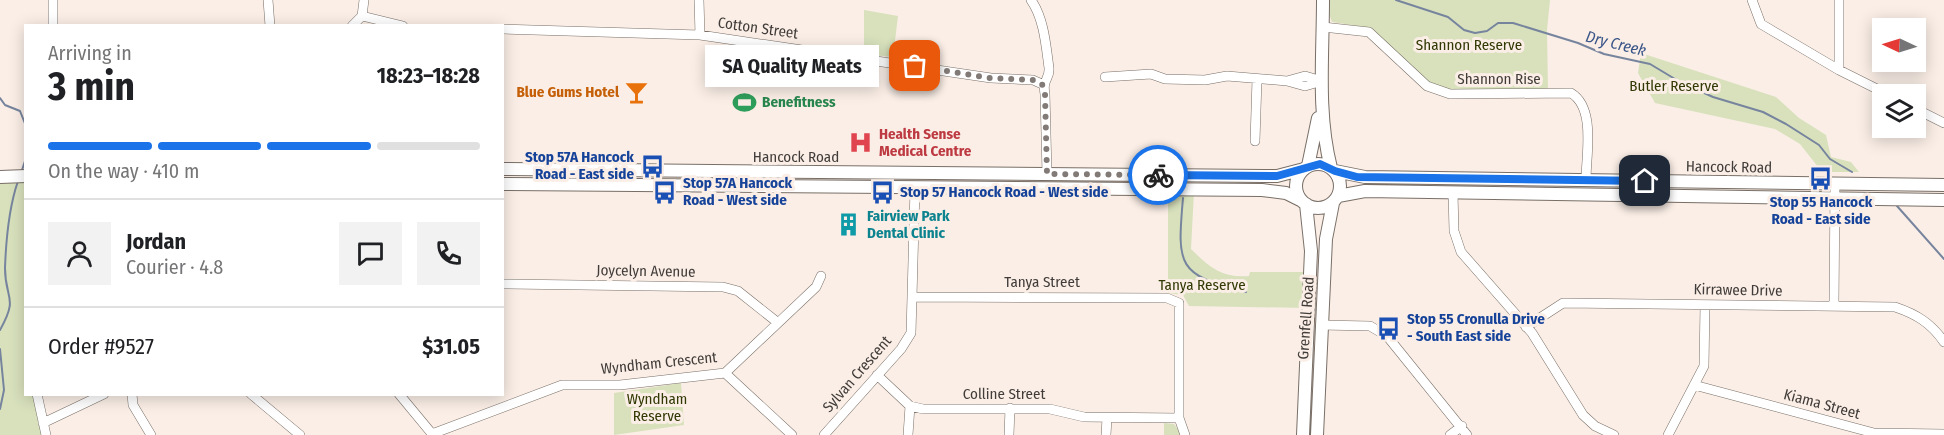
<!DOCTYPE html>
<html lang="en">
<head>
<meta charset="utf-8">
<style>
	body { margin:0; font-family:"Fira Sans Condensed",sans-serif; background:#f2f2f2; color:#202124; height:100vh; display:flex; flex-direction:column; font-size:22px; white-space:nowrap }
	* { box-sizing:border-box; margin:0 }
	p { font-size:20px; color:#757577 }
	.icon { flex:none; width:33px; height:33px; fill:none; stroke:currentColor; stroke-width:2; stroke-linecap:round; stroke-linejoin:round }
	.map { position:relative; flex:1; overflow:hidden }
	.details { position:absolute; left:24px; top:24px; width:480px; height:372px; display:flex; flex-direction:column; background:#fff; border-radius:0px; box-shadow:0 3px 15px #0003 }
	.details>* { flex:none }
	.needle { width:39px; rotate:274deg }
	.tools { position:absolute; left:1872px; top:18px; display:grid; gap:12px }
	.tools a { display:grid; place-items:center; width:54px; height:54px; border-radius:0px; background:#fff; box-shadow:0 3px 15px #0003; font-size:30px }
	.pin { position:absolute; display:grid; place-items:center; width:51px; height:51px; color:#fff; margin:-26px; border-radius:12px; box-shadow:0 3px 9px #0006 }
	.courier { position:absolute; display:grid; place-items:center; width:60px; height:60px; margin:-30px; border:4px solid #1a73e8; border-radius:50%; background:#fff; color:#222; box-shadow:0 2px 8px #0007 }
	.bubble { position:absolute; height:42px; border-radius:0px; background:#fff; box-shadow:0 3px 15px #0003; font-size:20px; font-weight:700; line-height:42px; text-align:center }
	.headline em { font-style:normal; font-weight:700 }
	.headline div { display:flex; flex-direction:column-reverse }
	.headline { display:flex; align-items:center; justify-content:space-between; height:102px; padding:0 24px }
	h1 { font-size:39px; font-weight:700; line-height:45px }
	.bar { display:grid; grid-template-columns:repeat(4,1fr); gap:9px 6px; align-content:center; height:72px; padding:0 24px }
	.bar i { height:8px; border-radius:4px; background:#e0e0e0 }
	.bar .selected { background:#1a73e8 }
	.bar p { grid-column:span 4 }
	.line { display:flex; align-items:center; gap:15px; padding:0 24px; border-top:2px solid #e0e0e0 }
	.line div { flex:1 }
	.round { display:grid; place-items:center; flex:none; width:63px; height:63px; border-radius:0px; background:#f2f2f2 }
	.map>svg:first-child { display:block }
	.green { fill:#d8e1bc }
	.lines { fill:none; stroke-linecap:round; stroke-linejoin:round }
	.stream { stroke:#77849e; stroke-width:2 }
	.street-casing { stroke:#796f67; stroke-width:10 }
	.secondary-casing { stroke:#796f67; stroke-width:14 }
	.street { stroke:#fff; stroke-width:9 }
	.secondary { stroke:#fff; stroke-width:12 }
	.done { stroke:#827a76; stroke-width:6; stroke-dasharray:0 10.8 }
	.route { stroke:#1a73e8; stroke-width:8 }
	.labels { text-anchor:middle; stroke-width:6; stroke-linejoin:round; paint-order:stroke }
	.street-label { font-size:15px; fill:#413c39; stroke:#faeee6 }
	.park-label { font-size:15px; fill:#313904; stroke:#faeee6 }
	.food-label { font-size:15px; font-weight:bold; fill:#c56008; stroke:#faeee6; text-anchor:end }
	.leisure-label { font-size:15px; font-weight:bold; fill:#27864d; stroke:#faeee6; text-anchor:start }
	.health-label { font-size:15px; font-weight:bold; fill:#be3a42; stroke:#faeee6; text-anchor:start }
	.transit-label { font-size:15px; font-weight:bold; fill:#164399; stroke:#faeee6; text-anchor:start }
	.culture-label { font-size:15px; font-weight:bold; fill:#0d838f; stroke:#faeee6; text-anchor:start }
	.water-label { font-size:16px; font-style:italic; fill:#3a5689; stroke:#faeee6 }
</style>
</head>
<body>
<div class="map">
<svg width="1944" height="435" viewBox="0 0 1944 435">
	<rect width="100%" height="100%" fill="#faeee6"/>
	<path class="green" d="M1329,0H1550L1547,30L1548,90L1450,91L1428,83L1371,28L1332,22L1329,14Z
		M864,10L898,16L893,57L864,54Z
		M1641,53L1776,97L1799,118L1826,135L1831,157L1851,162L1859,172H1822L1800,144L1775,129L1655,103L1638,73Z
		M25,182L26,394L39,395L45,435H0V183Z
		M1168,190L1194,191L1191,249C1210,268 1222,278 1249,276L1250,272H1309L1307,308L1189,306L1183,295L1168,293Z
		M681,383L684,425L614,435V393Z
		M1164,423L1174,424L1182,435H1164Z"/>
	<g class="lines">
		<path class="stream" d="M1396,0L1448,17L1464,30L1475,33L1487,31L1498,23H1513L1578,43L1604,54L1650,64L1680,82L1713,97L1763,112L1786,124L1819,145L1830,159L1852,172
			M0,98L5,105L20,111L26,126
			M21,173L26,158
			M1183,198C1177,266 1177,275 1246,292
			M1897,206L1944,259
			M0,330C19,296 5,300 5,268C6,240 9,207 18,181
			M0,349L4,390L0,409"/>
		<defs>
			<path id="street" d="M53,0V26
				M268,0L270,26
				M699,0L700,35
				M1031,0C1044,18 1046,46 1049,68C1050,79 1042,79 1045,94L1047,174
				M1752,0L1761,24L1839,70L1887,94
				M362,16L403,26
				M352,26L362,16L364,0
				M1323,27L1369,32L1427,86L1450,94L1571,93C1596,108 1586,155 1586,180
				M502,29L700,35L991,78L1033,80L1042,84
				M1839,70V0
				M1105,77L1151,74L1165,79L1205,80L1227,76L1287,81L1305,86L1322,81
				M1287,81L1305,76L1322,81
				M1916,109L1944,123
				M1255,141L1257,79
				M1453,193L1454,231L1461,252L1532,333L1583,415L1595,426L1614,435
				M502,284L723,287L738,291L777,322
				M913,297L1167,298L1179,303V418L1185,435
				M1834,306L1835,183
				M1321,325L1370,326L1387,336L1467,435
				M1526,327L1563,303L1895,307C1916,314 1931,323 1944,342
				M725,373L792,435
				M877,375L910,406L923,409H1050L1084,417L1179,418
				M1694,385L1874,433L1944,434
				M37,394L46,435
				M132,394L133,405L151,435
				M251,394L300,435
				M399,394L433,435
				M43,423L104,394
				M432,434L562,385H620L725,373L816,287L821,276
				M824,435L901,349L911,333L915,188
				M908,435L910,406
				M1009,435L1010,408
				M1106,435L1107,418
				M1450,435L1462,426
				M1668,435L1704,366L1705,305"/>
			<path id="secondary" d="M1323,0C1323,55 1317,114 1331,168
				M1296 186a22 22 0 1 1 44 0a22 22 0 1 1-44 0Z
				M1308,166L1318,118
				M502,169L1264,176H1277L1304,169
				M1335,171L1365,177L1944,185
				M0,177L26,176
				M502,184L1262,190L1286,193L1302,201
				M1338,196L1365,191L1944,200
				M1303,435L1311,251L1306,204
				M1317,435L1326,239L1333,203"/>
		</defs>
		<use href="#street" class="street-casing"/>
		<use href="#secondary" class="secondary-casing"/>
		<use href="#street" class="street"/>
		<use href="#secondary" class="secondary"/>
	</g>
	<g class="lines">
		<path class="done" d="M915,66L990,78L1033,80L1042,84L1045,94L1047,174L1158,175"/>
		<path class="route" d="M1158,175L1277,176L1320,164L1335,171L1357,177L1645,181"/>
	</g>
	<defs>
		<symbol id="bar-bare" viewBox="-9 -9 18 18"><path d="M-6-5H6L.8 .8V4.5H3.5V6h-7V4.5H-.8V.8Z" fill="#e8710a" stroke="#faeee6" stroke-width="2.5" paint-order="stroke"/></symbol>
		<symbol id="stadium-bare" viewBox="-9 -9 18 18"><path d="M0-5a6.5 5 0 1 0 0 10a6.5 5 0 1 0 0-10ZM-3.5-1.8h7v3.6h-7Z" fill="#2e9e5b" stroke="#faeee6" stroke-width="2.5" paint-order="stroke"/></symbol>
		<symbol id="hospital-bare" viewBox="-9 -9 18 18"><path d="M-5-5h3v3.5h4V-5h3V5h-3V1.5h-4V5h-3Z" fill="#e0444e" stroke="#faeee6" stroke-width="2.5" paint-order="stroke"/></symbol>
		<symbol id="bus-bare" viewBox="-9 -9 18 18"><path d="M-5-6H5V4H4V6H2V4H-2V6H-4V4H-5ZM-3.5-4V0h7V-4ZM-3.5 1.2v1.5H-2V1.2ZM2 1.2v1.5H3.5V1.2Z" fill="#1a4fb4" stroke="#faeee6" stroke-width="2.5" paint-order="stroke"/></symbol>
		<symbol id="building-bare" viewBox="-9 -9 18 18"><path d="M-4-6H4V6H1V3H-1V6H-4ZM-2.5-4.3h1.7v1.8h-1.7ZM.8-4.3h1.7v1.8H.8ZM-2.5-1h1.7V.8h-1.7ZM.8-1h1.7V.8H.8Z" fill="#0f9aa8" stroke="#faeee6" stroke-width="2.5" paint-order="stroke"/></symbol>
	</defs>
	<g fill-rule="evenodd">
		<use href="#bar-bare" x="620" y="76" width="33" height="33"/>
		<use href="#stadium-bare" x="728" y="86" width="33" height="33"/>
		<use href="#hospital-bare" x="844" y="126" width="33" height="33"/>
		<use href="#bus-bare" x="636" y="150" width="33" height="33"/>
		<use href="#bus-bare" x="1804" y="162" width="33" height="33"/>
		<use href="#bus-bare" x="648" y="176" width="33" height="33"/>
		<use href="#bus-bare" x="866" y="176" width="33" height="33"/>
		<use href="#building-bare" x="832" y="208" width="33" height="33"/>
		<use href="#bus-bare" x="1372" y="312" width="33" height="33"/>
	</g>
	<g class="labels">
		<g class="street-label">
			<text transform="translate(758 28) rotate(8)" y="5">Cotton Street</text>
			<text x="1499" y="84">Shannon Rise</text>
			<text x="796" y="162">Hancock Road</text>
			<text transform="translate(1729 167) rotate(1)" y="5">Hancock Road</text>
			<text transform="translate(646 271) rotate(1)" y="5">Joycelyn Avenue</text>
			<text x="1042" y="287">Tanya Street</text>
			<text transform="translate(1738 290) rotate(1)" y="5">Kirrawee Drive</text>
			<text transform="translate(1306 318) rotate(-86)" y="5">Grenfell Road</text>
			<text transform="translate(659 363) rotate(-6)" y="5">Wyndham Crescent</text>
			<text transform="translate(857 374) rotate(-49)" y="5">Sylvan Crescent</text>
			<text x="1004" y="399">Colline Street</text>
			<text transform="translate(1822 404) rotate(15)" y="5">Kiama Street</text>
		</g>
		<g class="park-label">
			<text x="1469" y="50">Shannon Reserve</text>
			<text x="1674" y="91">Butler Reserve</text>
			<text x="1202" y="290">Tanya Reserve</text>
			<text x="657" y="404">Wyndham<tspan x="657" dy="17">Reserve</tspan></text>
		</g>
		<g class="food-label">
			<text x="619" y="97">Blue Gums Hotel</text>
		</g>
		<g class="leisure-label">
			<text x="762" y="107">Benefitness</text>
		</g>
		<g class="health-label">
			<text x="879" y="139">Health Sense<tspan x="879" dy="17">Medical Centre</tspan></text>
		</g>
		<g class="transit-label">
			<text x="634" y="162" text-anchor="end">Stop 57A Hancock<tspan x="634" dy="17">Road - East side</tspan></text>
			<text x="683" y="188">Stop 57A Hancock<tspan x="683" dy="17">Road - West side</tspan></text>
			<text x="900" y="197">Stop 57 Hancock Road - West side</text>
			<text x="1821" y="207" text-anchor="middle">Stop 55 Hancock<tspan x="1821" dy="17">Road - East side</tspan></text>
			<text x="1407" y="324">Stop 55 Cronulla Drive<tspan x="1407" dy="17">- South East side</tspan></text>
		</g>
		<g class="culture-label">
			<text x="867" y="221">Fairview Park<tspan x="867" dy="17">Dental Clinic</tspan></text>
		</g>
		<g class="water-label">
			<text transform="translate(1616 43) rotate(14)" y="6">Dry Creek</text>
		</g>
	</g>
</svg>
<div class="tools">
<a><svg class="needle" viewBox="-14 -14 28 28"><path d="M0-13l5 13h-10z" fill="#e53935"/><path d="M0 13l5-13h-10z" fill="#757577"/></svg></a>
<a><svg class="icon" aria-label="layers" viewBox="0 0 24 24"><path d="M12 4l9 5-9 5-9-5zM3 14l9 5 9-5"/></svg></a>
</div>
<div class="pin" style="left:915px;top:66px;background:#ea580c"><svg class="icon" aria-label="bag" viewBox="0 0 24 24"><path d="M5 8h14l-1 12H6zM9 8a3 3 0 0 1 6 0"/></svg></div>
<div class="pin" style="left:1645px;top:181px;background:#1f2937"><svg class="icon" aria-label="home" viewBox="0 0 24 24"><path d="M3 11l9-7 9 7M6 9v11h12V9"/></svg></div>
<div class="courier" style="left:1158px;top:175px"><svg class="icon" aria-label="bike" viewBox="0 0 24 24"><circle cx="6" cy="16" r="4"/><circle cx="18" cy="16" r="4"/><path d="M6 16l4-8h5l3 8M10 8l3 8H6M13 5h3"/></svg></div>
<div class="bubble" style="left:705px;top:45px;width:174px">SA Quality Meats</div>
<section class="details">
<div class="headline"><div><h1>3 min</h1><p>Arriving in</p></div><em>18:23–18:28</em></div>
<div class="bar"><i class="selected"></i><i class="selected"></i><i class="selected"></i><i></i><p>On the way · 410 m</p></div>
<div class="line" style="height:108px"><a class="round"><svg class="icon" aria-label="person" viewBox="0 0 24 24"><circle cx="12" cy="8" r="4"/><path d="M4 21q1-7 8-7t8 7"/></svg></a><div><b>Jordan</b><p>Courier · 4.8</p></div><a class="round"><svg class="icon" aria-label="chat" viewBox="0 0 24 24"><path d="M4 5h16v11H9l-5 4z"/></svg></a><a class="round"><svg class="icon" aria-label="phone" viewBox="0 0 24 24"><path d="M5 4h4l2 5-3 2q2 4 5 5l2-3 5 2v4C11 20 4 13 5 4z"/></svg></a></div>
<div class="line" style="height:78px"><div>Order #9527</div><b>$31.05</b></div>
</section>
</div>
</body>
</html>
